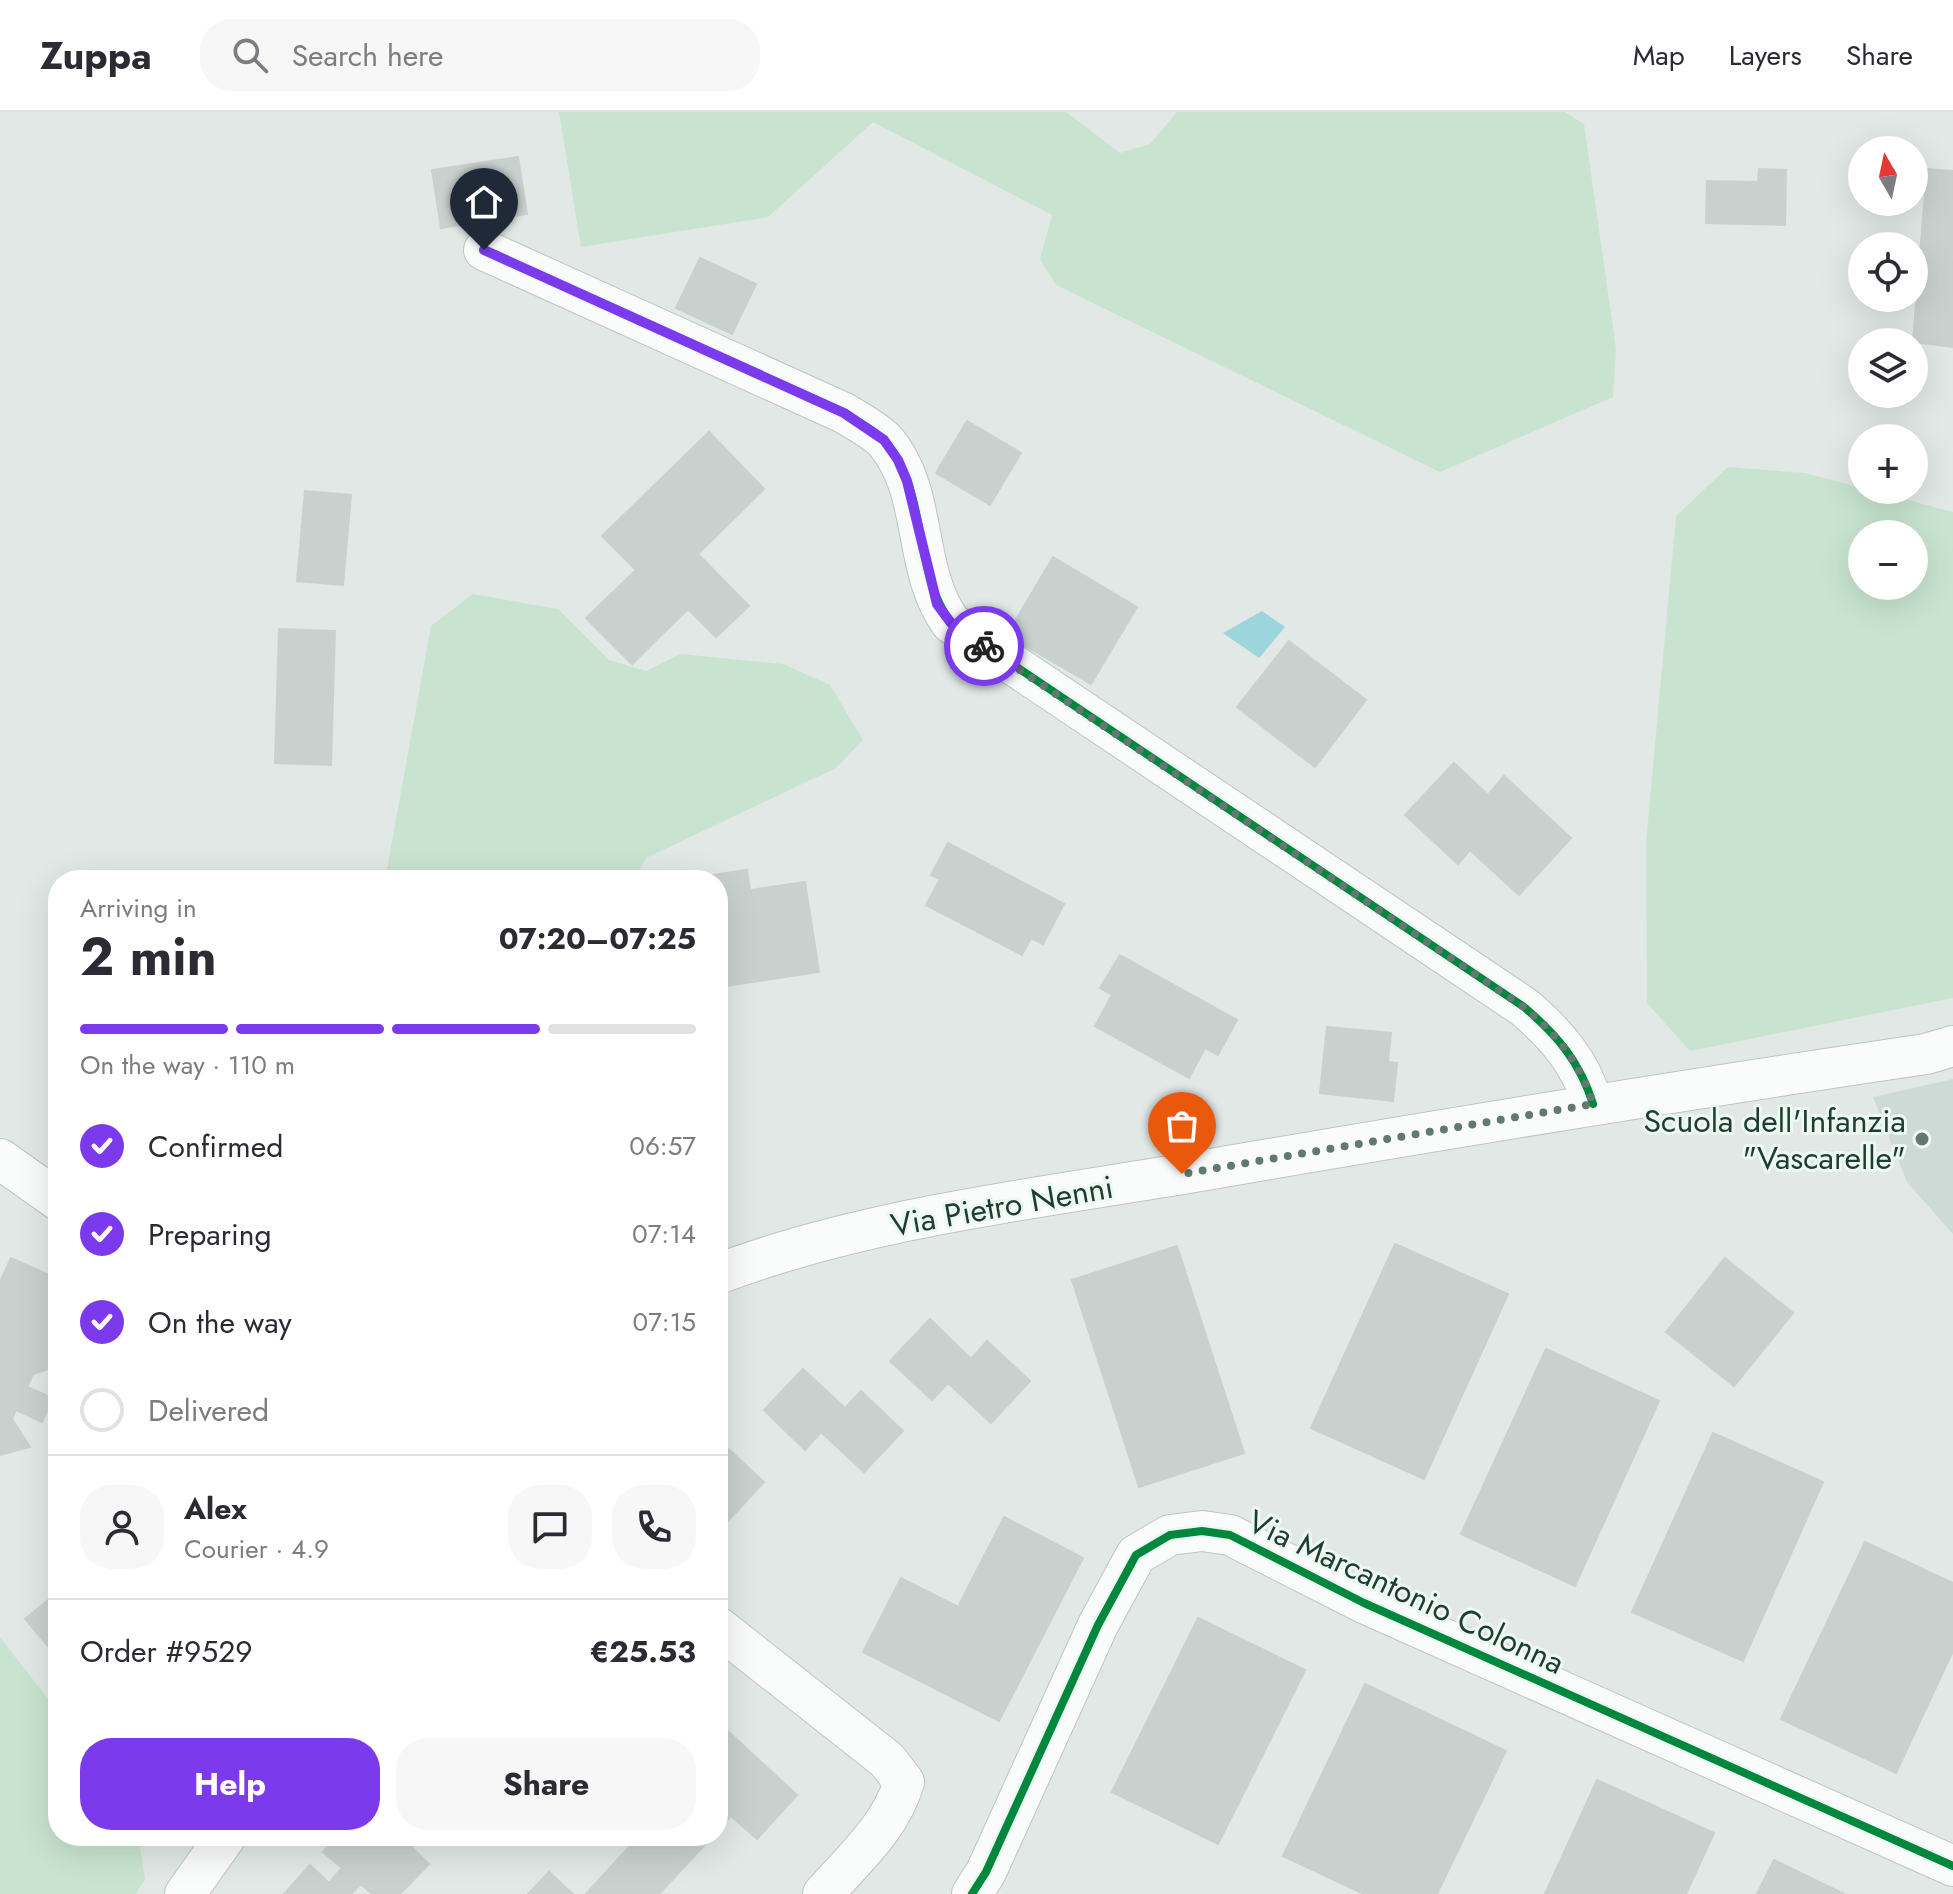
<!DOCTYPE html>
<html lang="en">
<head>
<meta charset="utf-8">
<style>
	body { margin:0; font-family:Jost,sans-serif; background:#f7f7f7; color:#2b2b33; height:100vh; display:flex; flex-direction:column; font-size:30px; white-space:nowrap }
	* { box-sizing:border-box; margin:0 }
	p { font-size:26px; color:#7c7c81 }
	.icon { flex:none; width:44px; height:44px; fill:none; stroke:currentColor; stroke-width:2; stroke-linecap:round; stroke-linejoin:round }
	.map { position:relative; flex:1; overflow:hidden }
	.panel { position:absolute; left:48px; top:758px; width:680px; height:976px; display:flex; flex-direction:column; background:#fff; border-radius:32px; box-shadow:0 8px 32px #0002 }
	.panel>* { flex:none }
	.needle { width:52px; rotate:351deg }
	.buttons { position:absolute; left:1848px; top:24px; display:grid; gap:16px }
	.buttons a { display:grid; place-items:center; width:80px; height:80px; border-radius:50%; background:#fff; box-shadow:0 8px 32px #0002; font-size:40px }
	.pin { position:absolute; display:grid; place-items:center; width:68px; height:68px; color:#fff; margin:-82px -34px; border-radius:50% 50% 50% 0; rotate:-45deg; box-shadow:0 0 8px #0007 }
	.pin .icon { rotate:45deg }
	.courier { position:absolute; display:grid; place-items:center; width:80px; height:80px; margin:-40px; border:6px solid #7c3aed; border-radius:50%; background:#fff; color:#222; box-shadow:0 2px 10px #0007 }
	.summary em { font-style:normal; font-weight:700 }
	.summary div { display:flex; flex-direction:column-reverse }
	.summary { display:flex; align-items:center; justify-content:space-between; height:136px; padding:0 32px }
	h1 { font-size:52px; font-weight:700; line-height:60px }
	.bar { display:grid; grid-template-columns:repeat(4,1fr); gap:12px 8px; align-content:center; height:96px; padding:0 32px }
	.bar i { height:10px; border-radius:6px; background:#e1e1e2 }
	.bar .current { background:#7c3aed }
	.bar p { grid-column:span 4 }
	.line { display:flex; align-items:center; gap:20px; padding:0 32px; border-top:2px solid #e1e1e2 }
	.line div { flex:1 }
	.round { display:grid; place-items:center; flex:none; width:84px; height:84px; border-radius:32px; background:#f7f7f7 }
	ol { padding:0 32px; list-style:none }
	li { display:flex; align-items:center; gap:24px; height:88px }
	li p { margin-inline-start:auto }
	li .icon { padding:8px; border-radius:50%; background:#7c3aed; color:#fff; stroke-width:4 }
	li:last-child { color:#7c7c81 }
	li i { width:44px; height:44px; border:4px solid #e1e1e2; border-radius:50% }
	.primary-button { display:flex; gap:16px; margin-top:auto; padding:16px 32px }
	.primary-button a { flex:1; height:92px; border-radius:32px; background:#7c3aed; color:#fff; font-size:32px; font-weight:700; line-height:92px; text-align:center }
	.primary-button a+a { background:#f7f7f7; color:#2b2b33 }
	header { display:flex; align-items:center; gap:48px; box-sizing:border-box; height:112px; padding:0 40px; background:#fff; border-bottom:2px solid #e1e1e2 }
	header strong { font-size:38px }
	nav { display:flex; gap:44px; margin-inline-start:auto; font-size:28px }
	.search { width:560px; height:72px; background:#f7f7f7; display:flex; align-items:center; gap:20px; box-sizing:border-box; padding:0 28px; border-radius:32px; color:#7c7c81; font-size:30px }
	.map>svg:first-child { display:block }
	.built { fill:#cedad5 }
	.green { fill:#c8e4d0; fill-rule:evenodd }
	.water { fill:#9cd5dc }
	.building { fill:#c9d1ce; stroke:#c9d1ce; stroke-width:2 }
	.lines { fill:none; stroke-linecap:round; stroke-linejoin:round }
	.street-casing { stroke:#bec5c2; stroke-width:42 }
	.street { stroke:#fafcfb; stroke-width:40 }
	.cycleway-casing { stroke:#eef8f3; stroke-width:13 }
	.cycleway { stroke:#00873e; stroke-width:8 }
	.done { stroke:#627971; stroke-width:8; stroke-dasharray:0 14.4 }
	.route { stroke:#7c3aed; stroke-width:10 }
	.poi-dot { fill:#627971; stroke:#eef8f3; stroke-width:3 }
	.labels { text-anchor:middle; stroke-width:6; stroke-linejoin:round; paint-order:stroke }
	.poi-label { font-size:32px; fill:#1d3d33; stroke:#eef8f3; text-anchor:end }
	.street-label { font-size:32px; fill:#1d3d33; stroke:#eef8f3 }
</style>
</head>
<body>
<header>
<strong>Zuppa</strong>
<div class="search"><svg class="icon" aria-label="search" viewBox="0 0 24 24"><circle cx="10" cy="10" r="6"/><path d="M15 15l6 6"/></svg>Search here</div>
<nav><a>Map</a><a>Layers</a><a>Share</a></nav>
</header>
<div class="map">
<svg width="1953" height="1782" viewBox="0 0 1953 1782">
	<rect width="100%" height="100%" fill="#e1e8e5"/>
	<path class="built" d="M1953,967V1122L1907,1070L1873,985Z"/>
	<path class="green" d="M559,0H1066L1120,41L1150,32L1177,0H1565L1584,12L1616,237L1613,285L1440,360L1056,173L1040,147L1052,103L873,10L768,105L581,135Z
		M1728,355L1805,361L1953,400V886L1690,939L1647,891L1646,731L1676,404ZM1862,422H1914V474H1862Z
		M473,482L558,497L609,548L646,559L681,542L783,552L830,573L863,628L836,656L646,746L635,768H385L431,514Z
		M0,1525L58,1600V1724H138L145,1767L136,1782H0Z"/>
	<path class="water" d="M1262,499L1285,515L1259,546L1223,521Z"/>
	<path class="building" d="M518,45L527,102L441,116L432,58Z
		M1759,57L1786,58L1785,113L1706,111L1707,69L1758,70Z
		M1927,57L1953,59V235L1913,230Z
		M700,146L756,172L732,222L676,196Z
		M967,309L1021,341L990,393L936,361Z
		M709,320L764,377L698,442L749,494L716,525L688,497L632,552L586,506L636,458L602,424Z
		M305,379L351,383L343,473L297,469Z
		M1053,445L1137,495L1091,572L1007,523Z
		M279,517L335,519L331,653L275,651Z
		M1289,529L1366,588L1315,655L1237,595Z
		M1454,651L1488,683L1504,664L1571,726L1519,783L1470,738L1458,752L1405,703Z
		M948,731L1064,792L1043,832L1031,826L1022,843L926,793L940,767L931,763Z
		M747,758L750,778L805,770L819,860L718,875V768L685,767Z
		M1120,843L1237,908L1218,943L1205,936L1189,966L1095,914L1112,883L1100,876Z
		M1327,915L1391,921L1388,950L1397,951L1393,989L1320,981Z
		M1395,1132L1508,1182L1424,1367L1311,1316Z
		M1177,1134L1244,1341L1139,1375L1072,1168Z
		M11,1146L58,1167V1180L49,1201L58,1233V1254L33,1262L27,1275L53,1286L42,1310L16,1298L12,1307L30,1335L0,1343V1170Z
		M1725,1146L1793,1201L1734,1274L1666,1220Z
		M930,1207L971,1247L987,1229L1030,1269L991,1311L948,1271L932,1288L890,1249Z
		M1546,1237L1659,1289L1575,1474L1461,1422Z
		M803,1257L845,1296L861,1279L903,1319L864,1360L821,1320L805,1338L764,1298Z
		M1713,1321L1823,1370L1743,1549L1632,1500Z
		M721,1330L764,1370L725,1412L718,1405Z
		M1004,1405L1083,1446L999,1609L863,1540L901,1466L958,1495Z
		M1865,1430L1953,1471V1539L1896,1661L1781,1607Z
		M58,1480V1546L25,1507Z
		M1198,1506L1305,1558L1218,1732L1112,1680Z
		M1365,1572L1506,1639L1437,1782H1364L1283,1744Z
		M718,1610L797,1683L757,1727L731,1704L718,1718Z
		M1597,1668L1714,1721L1686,1782H1545Z
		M338,1724H400L429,1752L400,1782H372L361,1772L351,1782H284L310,1753L329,1771L342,1756L323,1740Z
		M639,1724H713L659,1782H586Z
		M1774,1748L1844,1782H1757Z
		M549,1760L573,1782H528Z"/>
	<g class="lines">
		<defs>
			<path id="street" d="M484,138L844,301C858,310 875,318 886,330C929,382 912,458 951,511L1524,895C1557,923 1580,950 1593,992
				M0,1047L58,1088
				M718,1162C865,1106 1039,1086 1194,1060C1438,1018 1681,978 1926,942L1953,934
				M718,1515L887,1648L904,1670C891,1715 853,1748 823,1782
				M185,1782L226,1724
				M972,1782L986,1760L1098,1513L1136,1443L1170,1423L1202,1419L1230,1423L1364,1491L1953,1754"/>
		</defs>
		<use href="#street" class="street-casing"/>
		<use href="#street" class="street"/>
		<defs>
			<path id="cycleway" d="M484,138L844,301C858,310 875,318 886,330C929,382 912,458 951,511L1524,895C1557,923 1580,950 1593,992
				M972,1782L986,1760L1098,1513L1136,1443L1170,1423L1202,1419L1230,1423L1364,1491L1953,1754"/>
		</defs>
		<use href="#cycleway" class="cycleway-casing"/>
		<use href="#cycleway" class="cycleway"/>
	</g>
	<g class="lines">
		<path class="done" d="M984,534L1524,895C1557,923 1580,950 1593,992L1182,1062"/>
		<path class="route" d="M484,138L844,301L884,328L898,348L907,369L937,492L951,511L984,534"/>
	</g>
	<circle class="poi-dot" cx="1922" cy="1027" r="8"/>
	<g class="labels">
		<g class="poi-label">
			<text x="1906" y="1020">Scuola dell'Infanzia<tspan x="1906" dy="37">"Vascarelle"</tspan></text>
		</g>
		<g class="street-label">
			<text transform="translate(1002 1094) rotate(-10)" y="11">Via Pietro Nenni</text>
			<text transform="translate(1406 1480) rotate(25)" y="11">Via Marcantonio Colonna</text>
		</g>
	</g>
</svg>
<div class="buttons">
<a><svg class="needle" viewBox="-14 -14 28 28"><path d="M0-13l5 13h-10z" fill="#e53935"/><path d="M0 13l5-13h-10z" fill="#7c7c81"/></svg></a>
<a><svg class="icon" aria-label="locate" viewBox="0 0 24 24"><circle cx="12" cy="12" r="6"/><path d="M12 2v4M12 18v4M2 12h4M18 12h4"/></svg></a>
<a><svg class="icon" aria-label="layers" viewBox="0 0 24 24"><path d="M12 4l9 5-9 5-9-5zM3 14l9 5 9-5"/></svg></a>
<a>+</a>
<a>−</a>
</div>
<div class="pin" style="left:1182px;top:1062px;background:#ea580c"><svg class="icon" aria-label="bag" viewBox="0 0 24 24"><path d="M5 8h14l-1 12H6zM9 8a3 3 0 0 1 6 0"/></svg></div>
<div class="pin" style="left:484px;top:138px;background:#1f2937"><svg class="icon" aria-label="home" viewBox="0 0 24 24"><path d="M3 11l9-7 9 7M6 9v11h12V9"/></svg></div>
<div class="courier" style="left:984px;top:534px"><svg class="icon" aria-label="bike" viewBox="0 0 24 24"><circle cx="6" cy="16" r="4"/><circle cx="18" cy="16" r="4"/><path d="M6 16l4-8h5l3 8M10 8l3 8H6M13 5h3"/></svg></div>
<section class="panel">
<div class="summary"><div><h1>2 min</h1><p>Arriving in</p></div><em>07:20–07:25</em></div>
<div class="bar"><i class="current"></i><i class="current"></i><i class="current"></i><i></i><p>On the way · 110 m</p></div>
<ol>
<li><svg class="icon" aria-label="check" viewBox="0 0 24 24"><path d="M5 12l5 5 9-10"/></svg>Confirmed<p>06:57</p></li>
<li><svg class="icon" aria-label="check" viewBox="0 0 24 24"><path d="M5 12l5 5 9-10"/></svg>Preparing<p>07:14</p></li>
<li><svg class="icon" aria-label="check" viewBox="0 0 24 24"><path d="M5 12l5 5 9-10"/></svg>On the way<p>07:15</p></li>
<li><i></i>Delivered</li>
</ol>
<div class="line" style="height:144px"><a class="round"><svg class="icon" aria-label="person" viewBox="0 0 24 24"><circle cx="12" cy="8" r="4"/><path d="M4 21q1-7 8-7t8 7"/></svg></a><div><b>Alex</b><p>Courier · 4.9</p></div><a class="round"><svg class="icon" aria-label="chat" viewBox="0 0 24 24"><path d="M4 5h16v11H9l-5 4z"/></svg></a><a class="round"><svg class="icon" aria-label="phone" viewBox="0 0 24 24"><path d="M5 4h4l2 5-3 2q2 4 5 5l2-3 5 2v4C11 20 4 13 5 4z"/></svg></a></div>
<div class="line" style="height:104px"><div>Order #9529</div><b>€25.53</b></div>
<div class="primary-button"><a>Help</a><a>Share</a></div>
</section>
</div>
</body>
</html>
